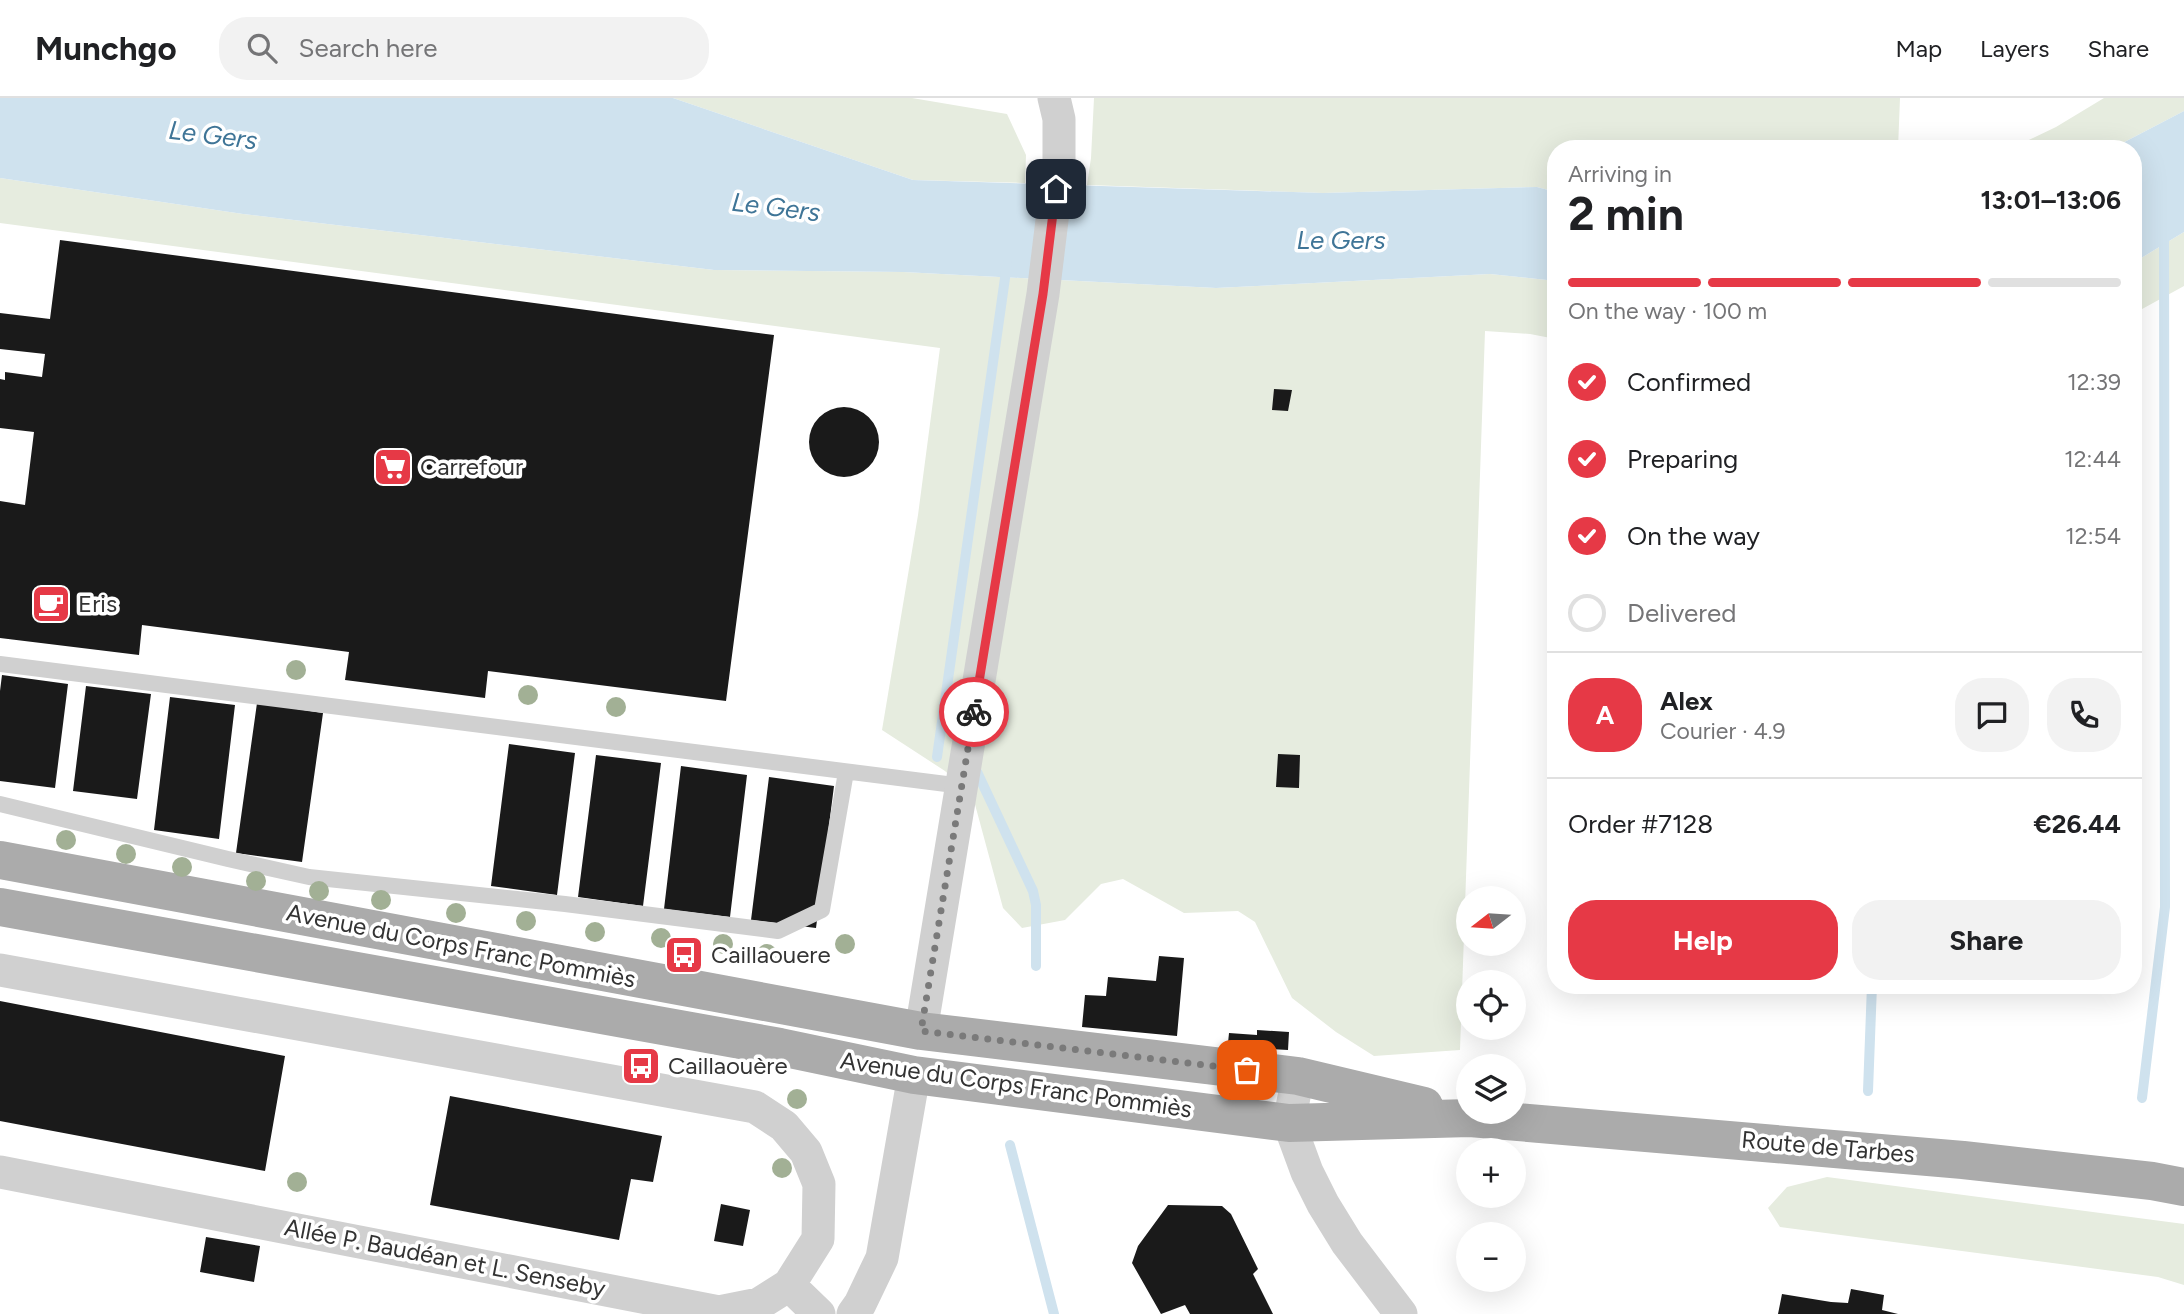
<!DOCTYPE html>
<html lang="en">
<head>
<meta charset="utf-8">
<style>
	body { margin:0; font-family:Figtree,sans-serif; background:#f2f2f2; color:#202124; height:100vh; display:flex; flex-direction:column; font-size:26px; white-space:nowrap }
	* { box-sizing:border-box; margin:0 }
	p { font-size:23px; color:#757577 }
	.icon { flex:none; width:38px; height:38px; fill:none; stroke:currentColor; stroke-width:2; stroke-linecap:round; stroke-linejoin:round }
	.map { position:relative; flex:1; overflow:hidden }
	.panel { position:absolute; left:1547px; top:42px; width:595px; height:854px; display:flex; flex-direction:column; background:#fff; border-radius:28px; box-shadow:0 7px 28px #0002 }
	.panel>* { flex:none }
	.needle { width:46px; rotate:253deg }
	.buttons { position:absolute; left:1456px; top:788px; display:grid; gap:14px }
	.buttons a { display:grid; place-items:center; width:70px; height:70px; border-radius:50%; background:#fff; box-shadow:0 7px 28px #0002; font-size:35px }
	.pin { position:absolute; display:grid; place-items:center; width:60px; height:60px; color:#fff; margin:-30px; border-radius:14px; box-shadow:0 4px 10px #0006 }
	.courier { position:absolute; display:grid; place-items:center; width:70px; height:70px; margin:-35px; border:5px solid #e63946; border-radius:50%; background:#fff; color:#222; box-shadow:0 2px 9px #0007 }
	.overview em { font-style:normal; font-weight:700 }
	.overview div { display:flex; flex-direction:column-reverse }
	.overview { display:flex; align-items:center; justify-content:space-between; height:119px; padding:0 21px }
	h1 { font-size:46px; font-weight:700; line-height:52px }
	.bar { display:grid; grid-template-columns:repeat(4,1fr); gap:10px 7px; align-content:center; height:84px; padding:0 21px }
	.bar i { height:9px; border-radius:5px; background:#e0e0e0 }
	.bar .current { background:#e63946 }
	.bar p { grid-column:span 4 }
	.line { display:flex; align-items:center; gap:18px; padding:0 21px; border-top:2px solid #e0e0e0 }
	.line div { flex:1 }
	.round { display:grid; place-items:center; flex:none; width:74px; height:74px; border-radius:28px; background:#f2f2f2 }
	ol { padding:0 21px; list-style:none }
	li { display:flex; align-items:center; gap:21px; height:77px }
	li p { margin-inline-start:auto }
	li .icon { padding:7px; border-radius:50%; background:#e63946; color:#fff; stroke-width:4 }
	li:last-child { color:#757577 }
	li i { width:38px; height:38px; border:4px solid #e0e0e0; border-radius:50% }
	.primary-button { display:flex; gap:14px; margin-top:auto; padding:14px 21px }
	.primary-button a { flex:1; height:80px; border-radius:28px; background:#e63946; color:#fff; font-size:28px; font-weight:700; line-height:80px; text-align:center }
	.primary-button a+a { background:#f2f2f2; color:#202124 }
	header { display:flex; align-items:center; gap:42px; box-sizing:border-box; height:98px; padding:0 35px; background:#fff; border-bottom:2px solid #e0e0e0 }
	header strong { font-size:33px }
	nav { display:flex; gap:38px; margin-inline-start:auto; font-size:24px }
	.search { width:490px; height:63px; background:#f2f2f2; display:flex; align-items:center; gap:18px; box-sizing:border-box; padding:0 24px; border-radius:28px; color:#757577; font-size:26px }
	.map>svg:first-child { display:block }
	.green { fill:#e6ecdf }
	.water { fill:#cfe2ee }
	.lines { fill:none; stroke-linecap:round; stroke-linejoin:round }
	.stream { stroke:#cfe2ee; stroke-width:10 }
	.building { fill:#1a1a1a }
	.lane { stroke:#d0d0d0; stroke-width:16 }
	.street { stroke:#d0d0d0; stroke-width:33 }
	.primary { stroke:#ababab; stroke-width:38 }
	.tree { fill:#a2b095 }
	.done { stroke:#7a7a7a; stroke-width:7; stroke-dasharray:0 12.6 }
	.route { stroke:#e63946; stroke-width:9 }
	.labels { text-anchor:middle; stroke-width:7; stroke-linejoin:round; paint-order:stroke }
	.poi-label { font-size:24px; fill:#333; stroke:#fff; text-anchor:start }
	.street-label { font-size:24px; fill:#333; stroke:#fff }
	.water-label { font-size:26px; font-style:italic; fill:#3f7597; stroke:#fff }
</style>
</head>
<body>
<header>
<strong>Munchgo</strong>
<div class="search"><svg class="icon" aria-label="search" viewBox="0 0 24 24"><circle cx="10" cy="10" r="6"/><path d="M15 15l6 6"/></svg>Search here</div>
<nav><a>Map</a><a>Layers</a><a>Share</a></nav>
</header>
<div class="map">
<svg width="2184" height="1216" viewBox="0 0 2184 1216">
	<rect width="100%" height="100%" fill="#fff"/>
	<path class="green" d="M673,0H912L1007,16L1026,57L1025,85L913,82Z
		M1094,0H1900L1898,51H1556V94L1537,89L1323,95L1087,87L1091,60Z
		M2104,0H2184V13L2111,51H2010L2056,29Z
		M0,80L243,116L714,172L903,174L1216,190L1490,176L1556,183V241L1530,236L1485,233L1460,952L1374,958L1336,934L1292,900L1255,824L1238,813L1184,815L1123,781L1101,786L1065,822L1022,830L1003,810L973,699L945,673L882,632L918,417L940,250L0,125Z
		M2184,134V188L2133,216V165Z
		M1827,1079L2184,1126V1187L2158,1179L1780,1129L1768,1110L1787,1089Z"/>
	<path class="water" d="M0,0H673L913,82L1323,95L1537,89L1556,94V183L1490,176L1216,190L903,174L714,172L243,116L0,80Z
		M2184,13V134L2133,165V51H2111Z"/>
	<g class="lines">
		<path class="stream" d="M937,659L1007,166
			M977,674L1033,793L1036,807V868
			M1868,993L1872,887
			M2142,1000L2165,809L2164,133
			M1010,1047L1054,1216"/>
	</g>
	<path class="building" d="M60,142L774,237L726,603L488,573L485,600L345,582L349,554L142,527L139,557L0,540V403L25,407L34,334L0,330V281L5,282V274L42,279L45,256L0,251V215L50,221Z
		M1274,291L1292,292L1288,313L1272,312Z
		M809 344a35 35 0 1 1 70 0a35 35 0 1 1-70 0Z
		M2,577L68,586L55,690L0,683V593Z
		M86,588L151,596L137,701L73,693Z
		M170,599L235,607L219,741L154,732Z
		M257,605L323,615L302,764L236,755Z
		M509,646L575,655L557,797L491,788Z
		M1278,656L1300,657L1299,690L1276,689Z
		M596,657L661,665L643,808L578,799Z
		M681,668L747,677L730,819L664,811Z
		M769,679L834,688L816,830L751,822Z
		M1159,858L1184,860L1177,938L1082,929L1085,897L1106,898L1108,879L1156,883Z
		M0,903L285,958L265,1073L0,1023Z
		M1257,932L1289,934L1288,952L1240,949V945H1228L1229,935L1257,937Z
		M450,998L662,1038L653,1084L631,1081L619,1142L430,1107Z
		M721,1106L750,1112L743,1148L714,1143Z
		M1168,1107L1222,1108L1231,1116L1258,1171L1253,1176L1273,1216H1190L1185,1207L1161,1216L1132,1165L1138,1148Z
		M206,1139L260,1148L254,1184L200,1174Z
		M1851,1191L1884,1197L1882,1212L1898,1216H1778L1782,1196L1831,1204L1848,1205Z"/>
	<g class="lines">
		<path class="lane" d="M0,566L962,688
			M0,706L228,761L309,779L565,806L778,833L822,812L846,674"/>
		<path class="street" d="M0,872L755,1009L784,1028L806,1054L819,1086L818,1141L789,1187L759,1206L719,1214L0,1074
			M921,933L1043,196L1059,65V21L1054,0
			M1298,978L1289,1025L1307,1074L1323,1106L1347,1145L1401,1216
			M789,1187L819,1216
			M853,1216L860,1206L882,1160L914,977"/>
		<path class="primary" d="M0,762L921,933L1298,978L1424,1008
			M0,809L780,949L914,977L1289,1025L1470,1020L1963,1062L2152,1083L2184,1089"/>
	</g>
	<g class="tree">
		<circle cx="296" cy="572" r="10"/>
		<circle cx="528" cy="597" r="10"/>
		<circle cx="616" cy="609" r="10"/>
		<circle cx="66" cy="742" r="10"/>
		<circle cx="126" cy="756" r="10"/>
		<circle cx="182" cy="769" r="10"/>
		<circle cx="256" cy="783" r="10"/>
		<circle cx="319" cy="793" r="10"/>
		<circle cx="381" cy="802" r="10"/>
		<circle cx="456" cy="815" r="10"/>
		<circle cx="526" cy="823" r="10"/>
		<circle cx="595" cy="834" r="10"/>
		<circle cx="661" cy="840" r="10"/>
		<circle cx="723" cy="846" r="10"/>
		<circle cx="845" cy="846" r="10"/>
		<circle cx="767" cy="856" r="10"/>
		<circle cx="797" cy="1001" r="10"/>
		<circle cx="782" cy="1070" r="10"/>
		<circle cx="297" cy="1084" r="10"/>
	</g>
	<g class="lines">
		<path class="done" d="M974,614L921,933L1247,972"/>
		<path class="route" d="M974,614L1043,196L1056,91"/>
	</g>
	<defs>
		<symbol id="supermarket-square" viewBox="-11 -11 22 22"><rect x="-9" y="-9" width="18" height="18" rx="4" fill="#e63946" stroke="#fff"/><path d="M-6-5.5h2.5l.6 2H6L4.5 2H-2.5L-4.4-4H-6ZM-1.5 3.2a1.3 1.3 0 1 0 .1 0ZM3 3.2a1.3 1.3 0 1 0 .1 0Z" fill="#fff"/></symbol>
		<symbol id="cafe-square" viewBox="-11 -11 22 22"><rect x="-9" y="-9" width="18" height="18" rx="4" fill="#e63946" stroke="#fff"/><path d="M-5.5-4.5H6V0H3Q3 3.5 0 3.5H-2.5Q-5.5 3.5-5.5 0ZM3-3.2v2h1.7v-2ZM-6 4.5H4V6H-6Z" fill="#fff"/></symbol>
		<symbol id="bus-square" viewBox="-11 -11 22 22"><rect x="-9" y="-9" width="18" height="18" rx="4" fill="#e63946" stroke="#fff"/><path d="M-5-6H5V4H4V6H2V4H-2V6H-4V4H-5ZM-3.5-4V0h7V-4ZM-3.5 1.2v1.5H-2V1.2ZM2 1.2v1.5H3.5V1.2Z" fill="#fff"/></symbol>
	</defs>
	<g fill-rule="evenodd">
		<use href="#supermarket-square" x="371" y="347" width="44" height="44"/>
		<use href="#cafe-square" x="29" y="484" width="44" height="44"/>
		<use href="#bus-square" x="662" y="835" width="44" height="44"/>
		<use href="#bus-square" x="619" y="946" width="44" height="44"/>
	</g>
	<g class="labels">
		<g class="poi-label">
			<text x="420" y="377">Carrefour</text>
			<text x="78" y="514">Eris</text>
			<text x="711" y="865">Caillaouere</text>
			<text x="668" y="976">Caillaouère</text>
		</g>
		<g class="street-label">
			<text transform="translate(461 848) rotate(11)" y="8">Avenue du Corps Franc Pommiès</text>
			<text transform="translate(1016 987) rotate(8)" y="8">Avenue du Corps Franc Pommiès</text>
			<text transform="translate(1828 1049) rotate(5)" y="8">Route de Tarbes</text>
			<text transform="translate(445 1160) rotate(11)" y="8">Allée P. Baudéan et L. Senseby</text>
		</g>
		<g class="water-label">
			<text transform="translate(213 37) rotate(7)" y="9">Le Gers</text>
			<text transform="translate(776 109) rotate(7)" y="9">Le Gers</text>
			<text x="1341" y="151">Le Gers</text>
		</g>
	</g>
</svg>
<div class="buttons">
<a><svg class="needle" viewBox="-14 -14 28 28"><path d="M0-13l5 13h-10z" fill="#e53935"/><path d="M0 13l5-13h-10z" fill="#757577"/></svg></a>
<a><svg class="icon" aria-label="locate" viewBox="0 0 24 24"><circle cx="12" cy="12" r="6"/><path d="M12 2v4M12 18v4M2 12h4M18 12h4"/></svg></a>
<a><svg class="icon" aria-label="layers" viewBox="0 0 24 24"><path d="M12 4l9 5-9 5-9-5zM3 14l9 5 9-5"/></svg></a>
<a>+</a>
<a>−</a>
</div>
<div class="pin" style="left:1247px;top:972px;background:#ea580c"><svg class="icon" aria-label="bag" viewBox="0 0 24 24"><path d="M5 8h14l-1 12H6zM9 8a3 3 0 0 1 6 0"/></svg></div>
<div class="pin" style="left:1056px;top:91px;background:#1f2937"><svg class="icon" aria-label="home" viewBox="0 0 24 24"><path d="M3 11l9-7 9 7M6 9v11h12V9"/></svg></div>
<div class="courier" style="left:974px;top:614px"><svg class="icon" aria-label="bike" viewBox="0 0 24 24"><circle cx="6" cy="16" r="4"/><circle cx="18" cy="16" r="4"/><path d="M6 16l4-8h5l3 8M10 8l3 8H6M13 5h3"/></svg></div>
<section class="panel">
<div class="overview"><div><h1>2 min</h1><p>Arriving in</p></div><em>13:01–13:06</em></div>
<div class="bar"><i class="current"></i><i class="current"></i><i class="current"></i><i></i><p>On the way · 100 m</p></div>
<ol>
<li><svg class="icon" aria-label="check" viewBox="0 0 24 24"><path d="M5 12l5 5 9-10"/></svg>Confirmed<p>12:39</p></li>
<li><svg class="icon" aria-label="check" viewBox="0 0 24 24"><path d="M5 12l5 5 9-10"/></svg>Preparing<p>12:44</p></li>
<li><svg class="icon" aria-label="check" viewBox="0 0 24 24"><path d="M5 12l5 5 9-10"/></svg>On the way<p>12:54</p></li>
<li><i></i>Delivered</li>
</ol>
<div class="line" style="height:126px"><b class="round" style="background:#e63946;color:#fff">A</b><div><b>Alex</b><p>Courier · 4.9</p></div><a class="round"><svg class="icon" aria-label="chat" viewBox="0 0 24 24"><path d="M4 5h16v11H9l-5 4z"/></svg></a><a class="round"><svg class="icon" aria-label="phone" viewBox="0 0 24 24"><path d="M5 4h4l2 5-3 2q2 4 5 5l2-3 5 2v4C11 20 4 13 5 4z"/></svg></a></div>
<div class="line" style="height:91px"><div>Order #7128</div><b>€26.44</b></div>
<div class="primary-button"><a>Help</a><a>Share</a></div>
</section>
</div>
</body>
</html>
